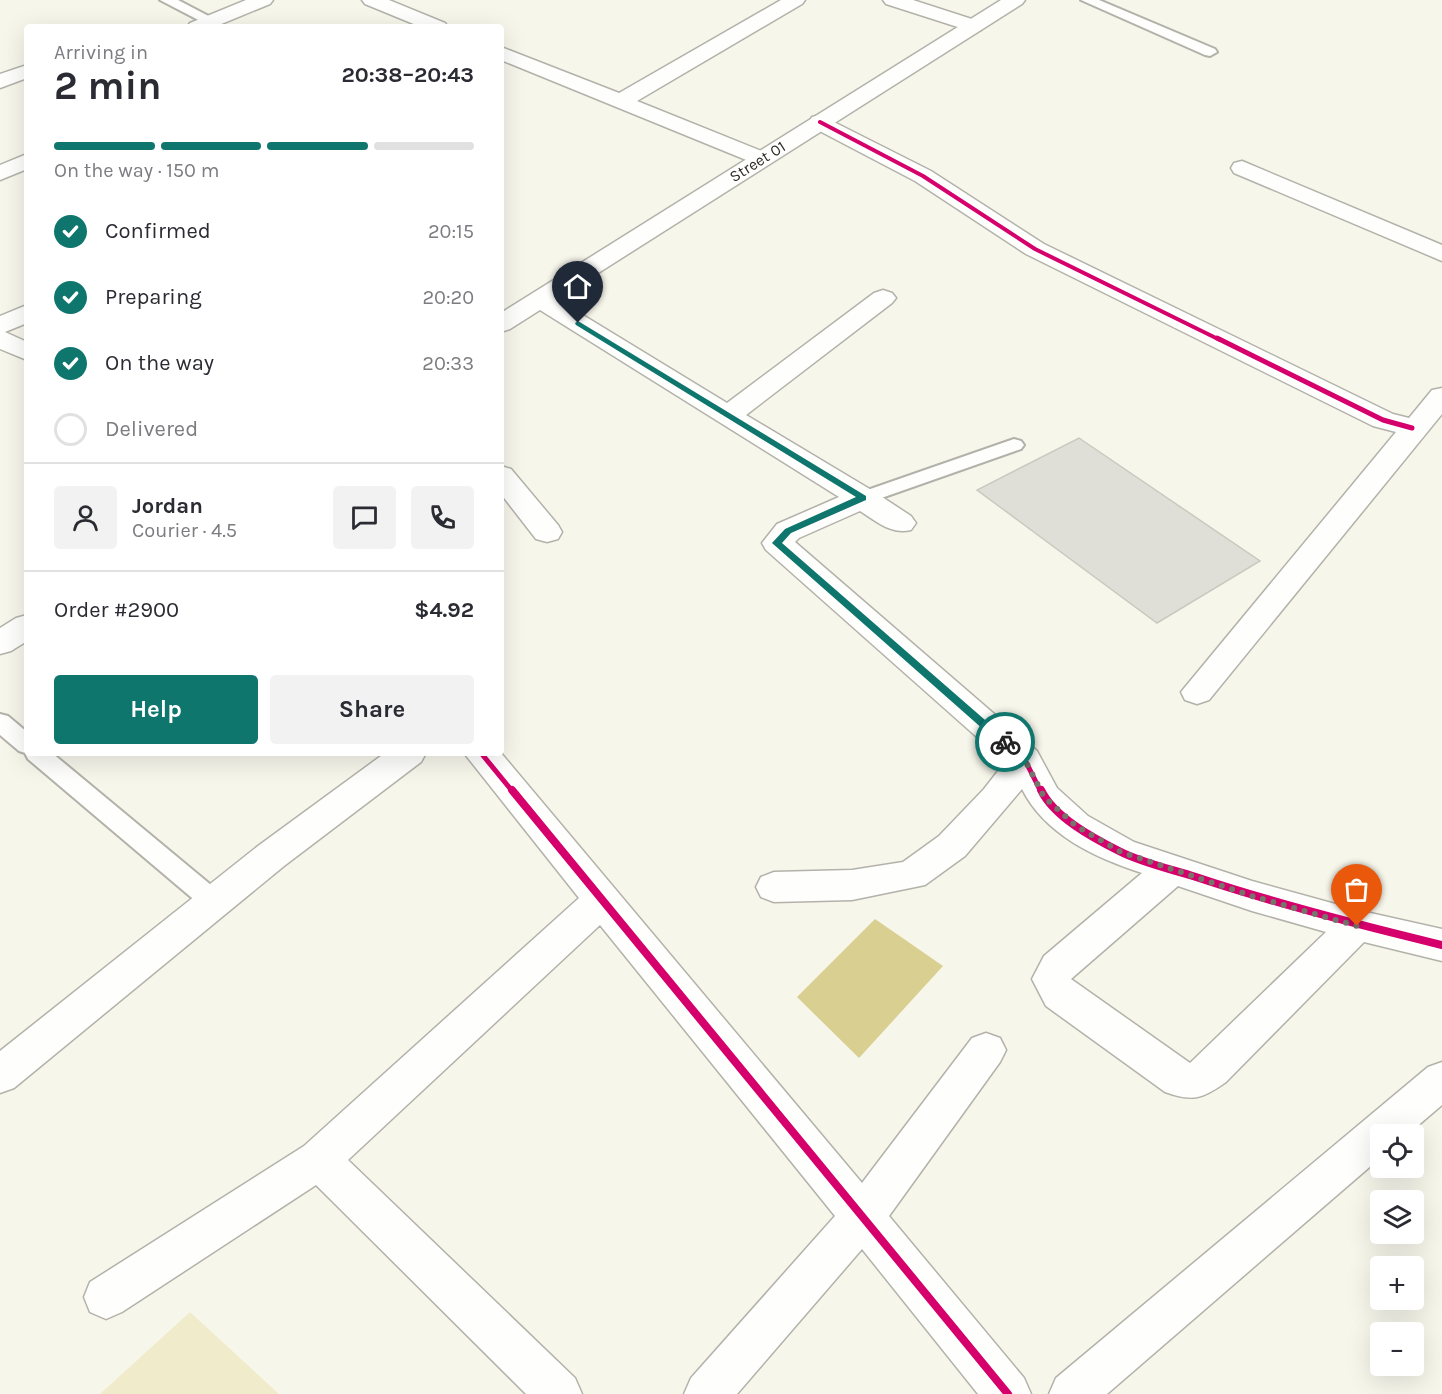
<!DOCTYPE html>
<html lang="en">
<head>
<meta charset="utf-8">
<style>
	body { margin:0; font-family:Karla,sans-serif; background:#f2f2f3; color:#2b2b33; height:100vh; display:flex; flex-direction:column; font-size:22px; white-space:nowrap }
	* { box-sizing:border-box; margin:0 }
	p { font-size:20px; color:#7c7c81 }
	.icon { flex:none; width:33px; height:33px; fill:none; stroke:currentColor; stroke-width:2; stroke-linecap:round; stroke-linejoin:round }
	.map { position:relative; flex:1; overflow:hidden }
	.details { position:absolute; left:24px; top:24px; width:480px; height:732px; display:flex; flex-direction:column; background:#fff; border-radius:6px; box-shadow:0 6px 24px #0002 }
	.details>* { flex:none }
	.controls { position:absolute; left:1370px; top:1124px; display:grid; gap:12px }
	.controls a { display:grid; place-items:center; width:54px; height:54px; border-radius:6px; background:#fff; box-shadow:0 6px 24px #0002; font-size:30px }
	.pin { position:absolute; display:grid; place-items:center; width:51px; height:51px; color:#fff; margin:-62px -26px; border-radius:50% 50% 50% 0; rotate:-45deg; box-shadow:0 0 6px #0007 }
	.pin .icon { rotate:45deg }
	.courier { position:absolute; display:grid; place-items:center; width:60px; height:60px; margin:-30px; border:4px solid #0f766e; border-radius:50%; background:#fff; color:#222; box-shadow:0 2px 8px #0007 }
	.head em { font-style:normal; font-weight:700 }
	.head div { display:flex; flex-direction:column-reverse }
	.head { display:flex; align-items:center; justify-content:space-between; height:102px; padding:0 30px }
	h1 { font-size:39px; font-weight:700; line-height:45px }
	.bar { display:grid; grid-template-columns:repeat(4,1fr); gap:9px 6px; align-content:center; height:72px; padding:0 30px }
	.bar i { height:8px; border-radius:4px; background:#e1e1e2 }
	.bar .on { background:#0f766e }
	.bar p { grid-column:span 4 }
	.line { display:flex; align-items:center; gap:15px; padding:0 30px; border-top:2px solid #e1e1e2 }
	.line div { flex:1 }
	.round { display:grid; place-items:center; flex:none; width:63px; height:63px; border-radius:6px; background:#f2f2f3 }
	ol { padding:0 30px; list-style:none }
	li { display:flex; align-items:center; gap:18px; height:66px }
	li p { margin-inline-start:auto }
	li .icon { padding:6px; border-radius:50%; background:#0f766e; color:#fff; stroke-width:4 }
	li:last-child { color:#7c7c81 }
	li i { width:33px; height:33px; border:3px solid #e1e1e2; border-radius:50% }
	.action { display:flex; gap:12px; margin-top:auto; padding:12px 30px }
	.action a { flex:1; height:69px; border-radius:6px; background:#0f766e; color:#fff; font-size:24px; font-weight:700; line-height:69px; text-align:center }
	.action a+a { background:#f2f2f3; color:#2b2b33 }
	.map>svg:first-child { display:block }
	.green { fill:#f0eccb }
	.water { fill:#d8cf91 }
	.building { fill:#e0dfd7; stroke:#cac9c0; stroke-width:1.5 }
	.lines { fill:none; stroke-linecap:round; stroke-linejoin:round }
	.service-casing { stroke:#b3b2aa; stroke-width:4 }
	.minor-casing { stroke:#b3b2aa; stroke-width:3 }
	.tertiary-casing { stroke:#b3b2aa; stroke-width:3 }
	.service { fill:#fefefc; fill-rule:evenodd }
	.minor { fill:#fefefc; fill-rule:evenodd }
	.tertiary { fill:#fefefc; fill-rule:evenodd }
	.cycleway-far2-casing { stroke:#fff; stroke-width:6 }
	.cycleway-far1-casing { stroke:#fff; stroke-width:9 }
	.cycleway-casing { stroke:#fff; stroke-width:11 }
	.cycleway-far2 { stroke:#d6006c; stroke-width:4 }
	.cycleway-far1 { stroke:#d6006c; stroke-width:5 }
	.cycleway { stroke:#d6006c; stroke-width:8 }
	.route { fill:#0f766e }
	.done { stroke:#76756c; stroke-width:6; stroke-dasharray:0 10.8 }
	.labels { text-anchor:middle; stroke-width:5; stroke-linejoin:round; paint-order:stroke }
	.far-street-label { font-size:16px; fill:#302f27; stroke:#fff }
</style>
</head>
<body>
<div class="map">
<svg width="1442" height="1394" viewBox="0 0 1442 1394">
	<rect width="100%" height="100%" fill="#f7f6eb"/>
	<path class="green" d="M190,1312L279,1394H100Z"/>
	<path class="water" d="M875,919L943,966L859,1058L797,997Z"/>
	<path class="building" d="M1079,438L1260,561L1157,623L977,490Z"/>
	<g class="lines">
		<defs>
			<path id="service" d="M160,0H178L218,21L216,24H206Z
				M1081,0H1099L1215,49L1217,52L1210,56L1205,55Z
				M1014,439L1021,441L1024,445L1021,449L870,502L863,504L856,502L853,498L856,494Z
				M0,714L8,716L27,732V753H52L223,895L227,902L223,909L214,912L205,909L28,759L25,753L19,751L0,735Z"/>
			<path id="minor" d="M246,0H273L270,4L214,27H187L190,23Z
				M362,0H389L445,23L448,27H421L365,4Z
				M781,0H805L802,4L637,101L769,154L772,159L769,164L761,166L501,60V47L619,93Z
				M883,0H913L981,22L984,26L981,30H967L886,4Z
				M27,65V78L0,88V74Z
				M820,115L931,171L1044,244L1393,414L1409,418L1432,390L1442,388V414L1209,700L1197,704L1185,700L1181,692L1396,432L1373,426L1026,254L915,181L812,127L809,122L812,117Z
				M27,154V169L0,180V165Z
				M1242,161L1442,245V261L1234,173L1231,168L1234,163Z
				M883,290L892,293L896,298L892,303L746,415L873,491L911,516L916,523L911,530C891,535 876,521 860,511L799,538L795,542L1037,751L1057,788L1088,816L1134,842L1252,881L1357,910L1442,929V961L1364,942L1226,1082C1202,1099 1193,1102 1165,1092L1046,1006L1032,979L1044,956L1142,873C1096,858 1045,835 1022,789L965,856L925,885L852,900L774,902L761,897L756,887L761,877L774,872L852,870L903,862L939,836L984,789L1005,762L766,550L762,543L777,524L839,497L532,305L528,300L532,295L541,292L550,295L727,403L874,293ZM1178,886L1252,911L1326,932L1190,1063L1071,979Z
				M27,305V323L5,332L27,342V360L0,349V316Z
				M501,466L511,469L558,525L562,532L558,539L547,542L536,539L501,494Z
				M385,753H426L421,762L284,866L14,1088L0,1093V1051L258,846Z
				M464,753H501L862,1183L972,1038L986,1033L1000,1038L1006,1050L1000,1062L889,1216L1024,1378L1031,1394H978L862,1249L737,1394H684L691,1378L835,1216L600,925L348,1160L575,1378L582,1394H526L316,1185L122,1312L106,1319L90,1312L84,1297L90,1282L304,1146L579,898Z
				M1442,1062V1105L1408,1134H1380V1158L1107,1394H1049L1056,1378L1428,1067Z"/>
			<path id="tertiary" d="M1001,0H1025L1022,4L510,329L501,332V313Z
				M27,615V641L11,651L0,654V628L16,618Z"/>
		</defs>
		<use href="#service" class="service-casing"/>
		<use href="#minor" class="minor-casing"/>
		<use href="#tertiary" class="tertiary-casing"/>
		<use href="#service" class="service"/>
		<use href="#minor" class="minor"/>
		<use href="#tertiary" class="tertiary"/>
		<defs>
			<path id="cycleway-far2" d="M820,122L923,176L1035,249L1220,340"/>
			<path id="cycleway-far1" d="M1217,338L1383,420L1412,428
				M863,498L788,531L777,543L1025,760L1041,792
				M481,753L513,792"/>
			<path id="cycleway" d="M512,790L1008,1394
				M1041,790C1054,817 1093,838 1119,851C1142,863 1171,869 1196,877C1277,904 1359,925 1442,945"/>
		</defs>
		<use href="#cycleway-far2" class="cycleway-far2-casing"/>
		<use href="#cycleway-far1" class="cycleway-far1-casing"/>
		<use href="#cycleway" class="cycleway-casing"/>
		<use href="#cycleway-far2" class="cycleway-far2"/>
		<use href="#cycleway-far1" class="cycleway-far1"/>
		<use href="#cycleway" class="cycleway"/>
	</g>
	<path class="route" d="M578,321L866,496V500L791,533L782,543L1008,740V745H1001L772,543L785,529L856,497L576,325L575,323Z"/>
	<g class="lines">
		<path class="done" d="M1005,742L1025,760L1044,797L1076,826L1121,852L1252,896L1357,926"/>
	</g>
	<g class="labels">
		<g class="far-street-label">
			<text transform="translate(757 161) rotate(-32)" y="6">Street 01</text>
		</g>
	</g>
</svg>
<div class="controls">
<a><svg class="icon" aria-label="locate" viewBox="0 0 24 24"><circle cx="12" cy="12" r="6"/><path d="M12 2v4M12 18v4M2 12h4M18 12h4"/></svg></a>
<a><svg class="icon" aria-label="layers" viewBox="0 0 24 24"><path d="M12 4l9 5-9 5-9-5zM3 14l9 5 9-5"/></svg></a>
<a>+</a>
<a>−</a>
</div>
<div class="pin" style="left:1357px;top:926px;background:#ea580c"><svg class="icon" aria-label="bag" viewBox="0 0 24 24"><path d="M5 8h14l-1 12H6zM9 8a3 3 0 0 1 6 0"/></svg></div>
<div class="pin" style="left:578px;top:323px;background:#1f2937"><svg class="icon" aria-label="home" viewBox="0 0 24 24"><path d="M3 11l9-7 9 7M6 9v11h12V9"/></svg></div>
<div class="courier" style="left:1005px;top:742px"><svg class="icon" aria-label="bike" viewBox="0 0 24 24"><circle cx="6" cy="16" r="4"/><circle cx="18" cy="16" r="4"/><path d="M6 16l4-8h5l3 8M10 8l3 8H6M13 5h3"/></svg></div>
<section class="details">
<div class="head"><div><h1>2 min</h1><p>Arriving in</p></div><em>20:38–20:43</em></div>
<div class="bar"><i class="on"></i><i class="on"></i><i class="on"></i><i></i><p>On the way · 150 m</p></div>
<ol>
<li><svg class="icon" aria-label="check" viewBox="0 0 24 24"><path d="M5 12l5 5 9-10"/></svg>Confirmed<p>20:15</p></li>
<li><svg class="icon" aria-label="check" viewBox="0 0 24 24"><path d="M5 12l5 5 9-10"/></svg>Preparing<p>20:20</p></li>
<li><svg class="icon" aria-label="check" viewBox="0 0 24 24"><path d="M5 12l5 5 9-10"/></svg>On the way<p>20:33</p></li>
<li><i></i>Delivered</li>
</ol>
<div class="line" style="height:108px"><a class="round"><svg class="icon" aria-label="person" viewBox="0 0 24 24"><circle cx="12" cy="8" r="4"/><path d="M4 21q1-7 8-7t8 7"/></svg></a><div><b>Jordan</b><p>Courier · 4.5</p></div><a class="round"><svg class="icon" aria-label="chat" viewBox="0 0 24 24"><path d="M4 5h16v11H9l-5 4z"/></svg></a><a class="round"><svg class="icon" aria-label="phone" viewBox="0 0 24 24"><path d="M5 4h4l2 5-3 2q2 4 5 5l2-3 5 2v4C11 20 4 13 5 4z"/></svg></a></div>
<div class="line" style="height:78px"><div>Order #2900</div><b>$4.92</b></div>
<div class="action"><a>Help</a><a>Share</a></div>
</section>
</div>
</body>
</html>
